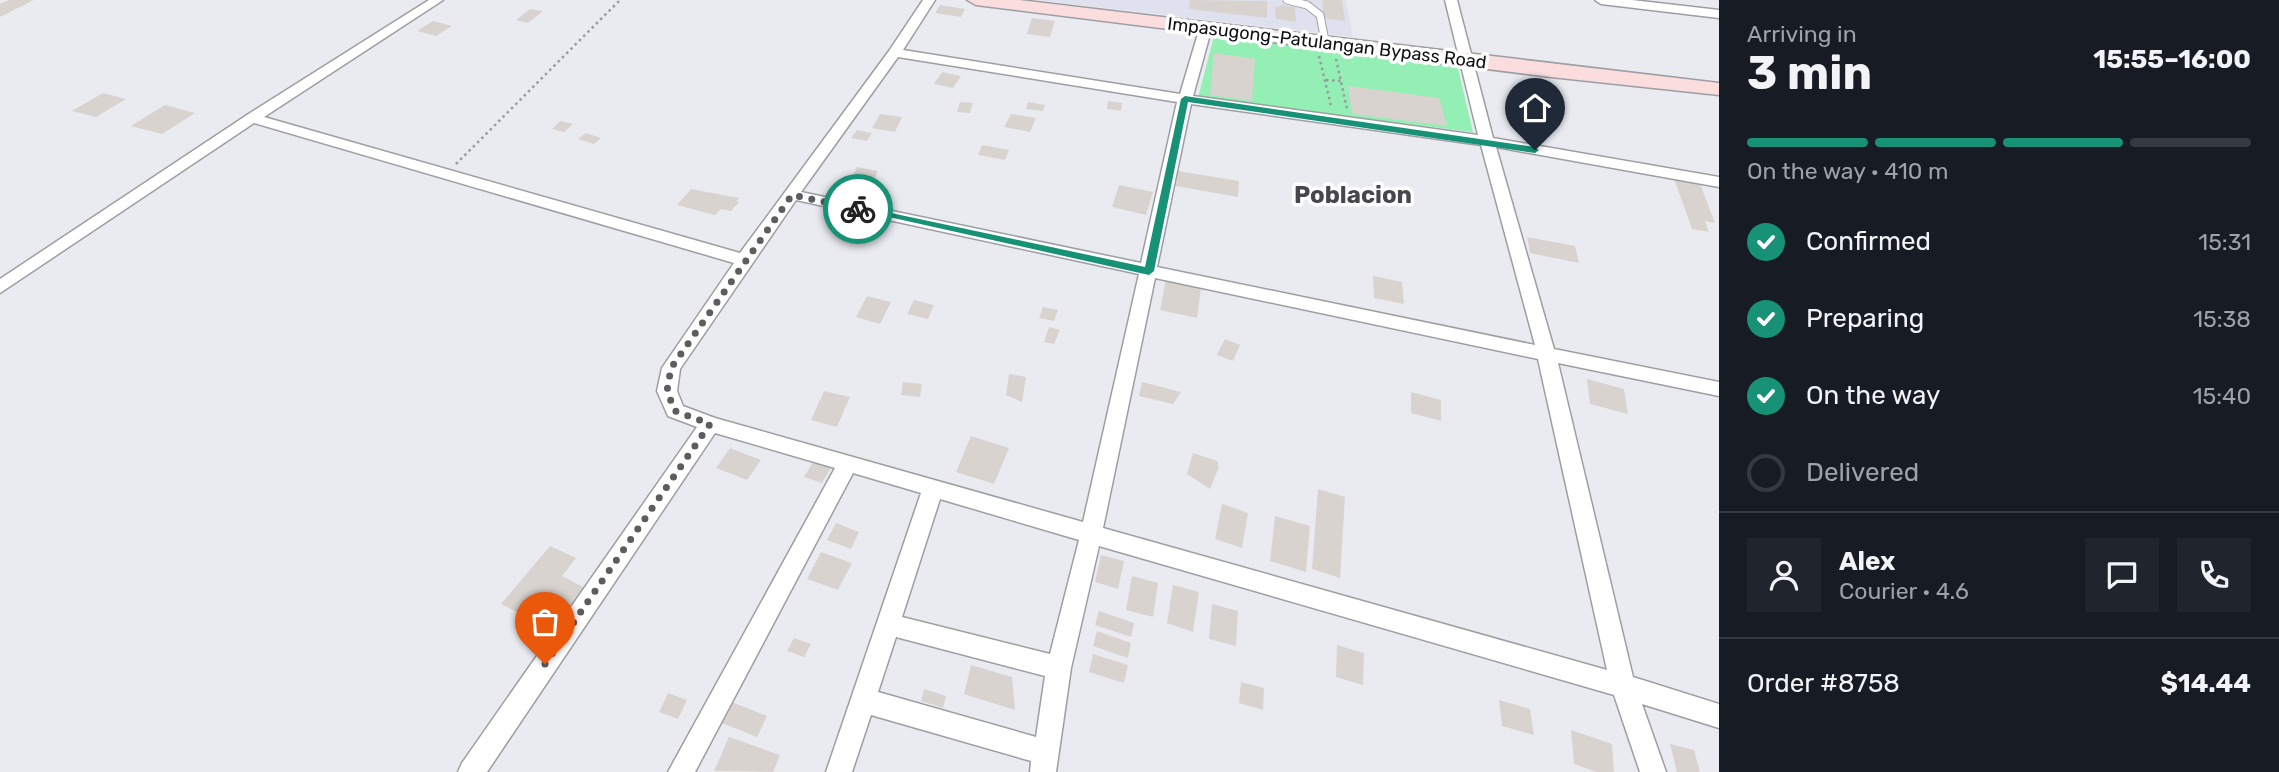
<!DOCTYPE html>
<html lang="en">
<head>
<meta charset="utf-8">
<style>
	body { margin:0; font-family:Rubik,sans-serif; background:#20242c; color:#f1f3f6; height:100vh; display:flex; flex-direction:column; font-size:26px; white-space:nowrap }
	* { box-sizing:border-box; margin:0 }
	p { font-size:23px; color:#9ea1a6 }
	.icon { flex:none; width:38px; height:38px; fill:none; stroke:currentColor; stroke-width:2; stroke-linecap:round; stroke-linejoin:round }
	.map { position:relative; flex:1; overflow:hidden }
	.side { display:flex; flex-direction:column; background:#171b24; width:560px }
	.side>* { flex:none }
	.pin { position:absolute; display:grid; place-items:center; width:60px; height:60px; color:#fff; margin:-72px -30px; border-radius:50% 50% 50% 0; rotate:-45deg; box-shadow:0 0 7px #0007 }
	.pin .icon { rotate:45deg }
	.courier { position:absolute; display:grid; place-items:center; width:70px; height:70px; margin:-35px; border:5px solid #189277; border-radius:50%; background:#fff; color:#222; box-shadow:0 2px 9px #0007 }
	.headline em { font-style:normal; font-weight:700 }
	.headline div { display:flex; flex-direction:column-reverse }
	.headline { display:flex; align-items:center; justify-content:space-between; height:119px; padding:0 28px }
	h1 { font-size:46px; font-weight:700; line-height:52px }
	.bar { display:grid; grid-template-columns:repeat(4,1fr); gap:10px 7px; align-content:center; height:84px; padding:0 28px }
	.bar i { height:9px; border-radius:5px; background:#363941 }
	.bar .current { background:#189277 }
	.bar p { grid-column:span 4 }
	.line { display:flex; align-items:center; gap:18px; padding:0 28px; border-top:2px solid #363941 }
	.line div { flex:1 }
	.round { display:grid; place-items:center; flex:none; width:74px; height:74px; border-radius:0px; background:#20242c }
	ol { padding:0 28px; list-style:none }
	li { display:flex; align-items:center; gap:21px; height:77px }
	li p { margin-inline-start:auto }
	li .icon { padding:7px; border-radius:50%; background:#189277; color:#fff; stroke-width:4 }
	li:last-child { color:#9ea1a6 }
	li i { width:38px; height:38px; border:4px solid #363941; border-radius:50% }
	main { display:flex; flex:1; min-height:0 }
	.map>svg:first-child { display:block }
	.built { fill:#e0e1ef }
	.green { fill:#93efb4 }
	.building { fill:#d9d3cf }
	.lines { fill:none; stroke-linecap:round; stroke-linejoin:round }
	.lane-casing { stroke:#9d9ea4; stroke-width:9 }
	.street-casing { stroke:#9d9ea4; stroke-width:3 }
	.secondary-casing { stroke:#9d9ea4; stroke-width:3 }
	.path { stroke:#9a9b9f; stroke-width:2.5; stroke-dasharray:2.5 3.5; stroke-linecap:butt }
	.lane { stroke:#fff; stroke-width:7 }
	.street { fill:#fff; fill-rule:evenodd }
	.secondary { fill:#fcdddd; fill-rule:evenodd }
	.route { fill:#189277 }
	.done { stroke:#5d5d61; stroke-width:7; stroke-dasharray:0 12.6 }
	.labels { text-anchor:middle; stroke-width:7; stroke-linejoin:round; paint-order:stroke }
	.far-street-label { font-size:18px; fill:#111113; stroke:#fff }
	.quarter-label { font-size:24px; font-weight:bold; fill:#46464b; stroke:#fff }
</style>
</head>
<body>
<main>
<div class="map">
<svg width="1719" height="772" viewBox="0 0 1719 772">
	<rect width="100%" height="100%" fill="#eaebf1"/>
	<path class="built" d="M1038,0H1346L1353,37Z"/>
	<path class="green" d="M1215,32L1457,64L1473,132L1198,98Z"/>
	<path class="building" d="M9,0H34L0,17V4Z
		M1190,0L1267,1V18L1189,9Z
		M1322,0H1342L1345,21L1324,18Z
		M940,5L965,9L961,17L935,13Z
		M1279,5L1295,7L1296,22L1276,19L1275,7H1280Z
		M530,9L543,11L528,23L516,20Z
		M1032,18L1055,21L1050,37L1027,34Z
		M433,21L452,26L436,36L417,31Z
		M1214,53L1255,59L1252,101L1210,95Z
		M942,72L961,76L953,88L934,84Z
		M1348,86L1439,98L1447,126L1352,114Z
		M103,93L126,99L96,117L72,111Z
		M1108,101L1122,103L1121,111L1107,109Z
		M960,102L973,103L970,113L957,112Z
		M1028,102L1045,105L1043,111L1026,109Z
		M165,105L195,113L162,134L131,126Z
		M880,114L902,117L895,132L872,128Z
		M1011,114L1036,118L1030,132L1004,127Z
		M560,121L573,124L564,132L552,129Z
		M857,130L872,133L867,141L851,138Z
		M586,133L601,138L594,144L578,139Z
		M982,145L1009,150L1005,160L978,155Z
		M857,167L878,171L869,191L847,187Z
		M1178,171L1239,181L1238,197L1176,186Z
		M1674,179L1700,184L1715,223L1705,221L1709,232L1692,229Z
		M1119,185L1153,192L1146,215L1112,207Z
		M691,189L739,198L736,201L739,202L731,211L721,209L715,215L677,205Z
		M1527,237L1575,246L1579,263L1530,253Z
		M1373,276L1402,282L1404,304L1374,298Z
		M1166,280L1201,288L1197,318L1160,310Z
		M867,296L891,302L880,324L856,317Z
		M914,300L934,305L928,319L907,314Z
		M1043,307L1058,310L1054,321L1039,318Z
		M1049,327L1060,330L1054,344L1044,342Z
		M1225,339L1240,345L1233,361L1217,355Z
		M1009,374L1026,377L1022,402L1006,395Z
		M1587,379L1624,389L1628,414L1590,404Z
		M903,382L922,384L920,397L901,395Z
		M1142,382L1181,392L1173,404L1139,396Z
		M824,391L850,397L837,427L811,420Z
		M1411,392L1441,400V421L1411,413Z
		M971,436L1009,448L994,484L956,472Z
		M730,448L761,460L747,480L716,468Z
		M1193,453L1217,461L1219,467L1210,489L1187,474Z
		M813,462L831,468L822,483L804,477Z
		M1318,489L1345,497L1340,578L1312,569Z
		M1222,504L1248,513L1242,548L1215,539Z
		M1275,516L1310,526L1306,572L1270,561Z
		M836,523L859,532L851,549L827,540Z
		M550,546L576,558L562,576L585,588L563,616L536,602L525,616L501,604Z
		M821,552L852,563L838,590L807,579Z
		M1101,555L1124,561L1118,589L1095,582Z
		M1132,576L1158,583L1153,617L1126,610Z
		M1173,585L1199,592L1193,632L1167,623Z
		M1212,604L1238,611L1236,646L1209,639Z
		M1099,611L1134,623L1131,637L1095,625Z
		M1097,631L1131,643L1128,658L1093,646Z
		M794,638L811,644L804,657L787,651Z
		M1337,645L1364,653L1363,685L1336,677Z
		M1093,654L1128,665L1124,683L1089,672Z
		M971,665L1012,677L1015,710L964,694Z
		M1241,682L1264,688L1263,710L1239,703Z
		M924,689L946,696L943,708L921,701Z
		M668,693L687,700L678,719L659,712Z
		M727,700L767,716L757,737L717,721Z
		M1499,700L1530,709L1534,735L1502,726Z
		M1571,730L1612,744L1614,772H1596L1574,764Z
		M729,737L780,755L773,772L714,771Z
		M1670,744L1694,750L1700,772H1677Z"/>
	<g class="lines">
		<defs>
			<path id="lane" d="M1287,0L1307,5L1320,15L1325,41"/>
			<path id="street" d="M429,0H443L264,117L740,253L889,51L923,0H935L903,50L1180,94L1200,27L1206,23L1212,27L1193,96L1478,135L1445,0H1457L1493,138L1719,177V187L1496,147L1554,349L1719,382V396L1558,363L1633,677L1719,704V728L1642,704L1666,772H1640L1614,695L1099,546L1071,668L1056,772H1030L1031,761L871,715L852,772H826L921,493L853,473L695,772H668L835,468L715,433L487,772H458L462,763L697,427L668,416L657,391L662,368L734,263L254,123L0,293V279L247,115ZM898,57L1177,102L1141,263L801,192ZM1191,104L1481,145L1535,345L1157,267ZM796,200L1139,274L1083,522L715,418L683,406L677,391L680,369ZM1155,278L1538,359L1607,670L1103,528ZM940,499L1079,540L1050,654L902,617ZM896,637L1045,676L1036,737L878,692Z
				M1595,0H1632L1719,10V18L1601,4Z"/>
			<path id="secondary" d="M967,0H1019L1719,83V95L1551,77L976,5Z"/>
		</defs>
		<use href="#lane" class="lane-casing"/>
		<use href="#street" class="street-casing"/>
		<use href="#secondary" class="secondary-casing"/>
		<path class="path" d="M1319,56L1331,106
			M1336,59L1347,109
			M1326,80L1341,81
			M456,164L620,0"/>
		<use href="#lane" class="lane"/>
		<use href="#street" class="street"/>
		<use href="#secondary" class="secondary"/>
	</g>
	<path class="route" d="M1185,96L1535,147L1539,150L1535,153L1188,102L1154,271L1149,275L853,209L858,206L1145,267L1181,99Z"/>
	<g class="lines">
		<path class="done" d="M545,664L710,424L675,411L667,391L671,368L792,195L858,209"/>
	</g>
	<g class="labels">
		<g class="far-street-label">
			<text transform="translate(1327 43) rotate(7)" y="6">Impasugong-Patulangan Bypass Road</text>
		</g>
		<g class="quarter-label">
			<text x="1353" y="203">Poblacion</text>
		</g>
	</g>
</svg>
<div class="pin" style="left:545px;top:664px;background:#ea580c"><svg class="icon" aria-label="bag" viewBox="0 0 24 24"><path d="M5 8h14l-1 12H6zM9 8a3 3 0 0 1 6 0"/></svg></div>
<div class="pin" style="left:1535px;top:150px;background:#1f2937"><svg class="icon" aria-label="home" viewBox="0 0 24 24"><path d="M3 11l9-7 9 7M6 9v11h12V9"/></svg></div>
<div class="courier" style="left:858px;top:209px"><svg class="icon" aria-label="bike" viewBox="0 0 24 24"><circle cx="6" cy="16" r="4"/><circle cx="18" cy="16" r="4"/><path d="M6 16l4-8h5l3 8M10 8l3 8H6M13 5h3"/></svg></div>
</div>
<section class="side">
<div class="headline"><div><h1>3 min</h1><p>Arriving in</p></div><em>15:55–16:00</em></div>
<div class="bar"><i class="current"></i><i class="current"></i><i class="current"></i><i></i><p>On the way · 410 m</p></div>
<ol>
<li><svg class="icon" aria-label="check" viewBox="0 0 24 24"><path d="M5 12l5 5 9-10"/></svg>Confirmed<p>15:31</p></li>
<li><svg class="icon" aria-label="check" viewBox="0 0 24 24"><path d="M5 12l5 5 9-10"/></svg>Preparing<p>15:38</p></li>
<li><svg class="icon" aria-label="check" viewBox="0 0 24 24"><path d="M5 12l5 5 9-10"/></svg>On the way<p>15:40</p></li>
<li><i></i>Delivered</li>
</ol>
<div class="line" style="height:126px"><a class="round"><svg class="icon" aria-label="person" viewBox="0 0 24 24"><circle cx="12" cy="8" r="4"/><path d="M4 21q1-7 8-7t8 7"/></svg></a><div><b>Alex</b><p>Courier · 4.6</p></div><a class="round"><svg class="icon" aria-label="chat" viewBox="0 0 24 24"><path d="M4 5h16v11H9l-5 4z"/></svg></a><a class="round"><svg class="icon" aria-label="phone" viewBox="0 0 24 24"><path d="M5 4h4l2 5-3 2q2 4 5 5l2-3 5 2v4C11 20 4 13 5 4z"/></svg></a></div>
<div class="line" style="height:91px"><div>Order #8758</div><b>$14.44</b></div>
</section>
</main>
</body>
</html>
